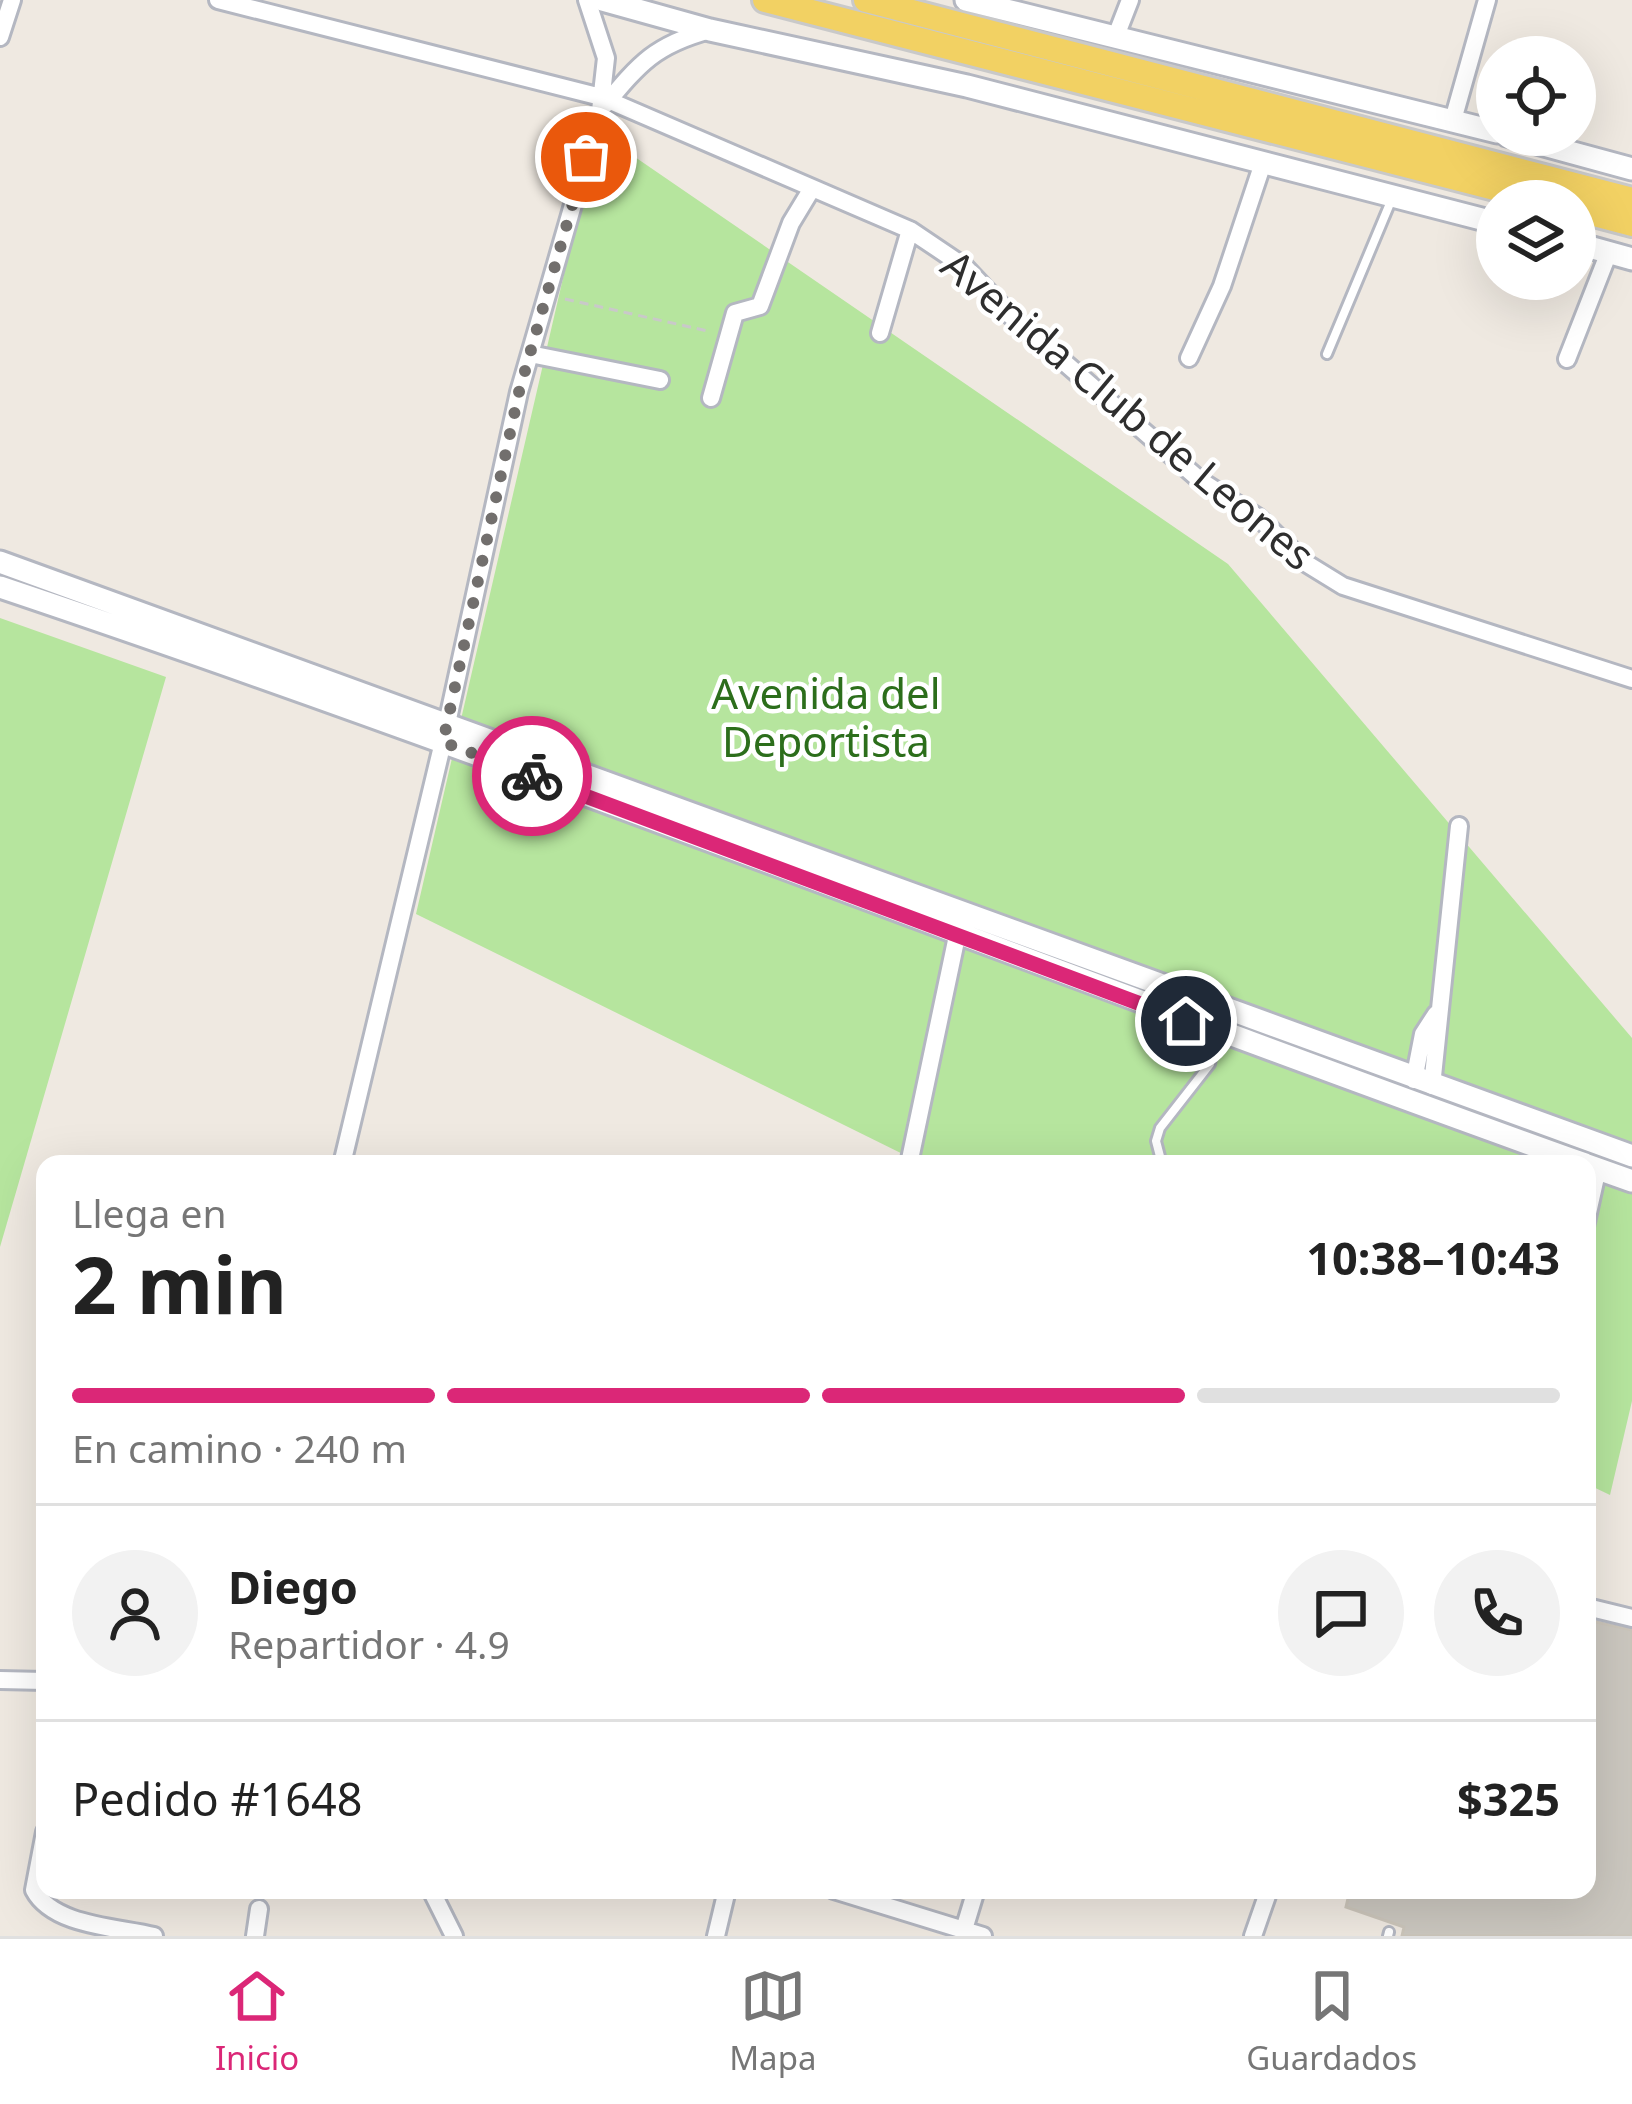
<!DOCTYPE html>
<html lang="es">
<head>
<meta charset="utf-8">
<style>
	body { margin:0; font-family:"Noto Sans",sans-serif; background:#f2f2f2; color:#222; height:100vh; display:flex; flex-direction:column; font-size:45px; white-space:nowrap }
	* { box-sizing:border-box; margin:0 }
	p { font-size:39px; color:#767676 }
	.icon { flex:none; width:66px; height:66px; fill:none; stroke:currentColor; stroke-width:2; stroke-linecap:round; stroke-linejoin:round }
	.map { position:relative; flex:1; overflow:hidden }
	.sheet { position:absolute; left:36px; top:1155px; width:1560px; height:744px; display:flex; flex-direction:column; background:#fff; border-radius:24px; box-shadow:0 12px 48px #0002 }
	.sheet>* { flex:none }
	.buttons { position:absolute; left:1476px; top:36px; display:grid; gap:24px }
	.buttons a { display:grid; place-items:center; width:120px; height:120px; border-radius:50%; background:#fff; box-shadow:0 12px 48px #0002; font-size:60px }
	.pin { position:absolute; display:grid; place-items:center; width:102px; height:102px; color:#fff; margin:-51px; border:6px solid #fff; border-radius:50%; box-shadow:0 3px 12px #0007 }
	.courier { position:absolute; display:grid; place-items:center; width:120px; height:120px; margin:-60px; border:9px solid #db2777; border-radius:50%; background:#fff; color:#222; box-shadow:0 3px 15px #0007 }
	.overview em { font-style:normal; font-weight:700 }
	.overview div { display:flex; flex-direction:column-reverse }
	.overview { display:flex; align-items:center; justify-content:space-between; height:204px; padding:0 36px }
	h1 { font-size:78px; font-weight:700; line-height:90px }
	.bar { display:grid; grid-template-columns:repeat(4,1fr); gap:18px 12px; align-content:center; height:144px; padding:0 36px }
	.bar i { height:15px; border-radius:9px; background:#e0e0e0 }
	.bar .on { background:#db2777 }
	.bar p { grid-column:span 4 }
	.line { display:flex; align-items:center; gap:30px; padding:0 36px; border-top:3px solid #e0e0e0 }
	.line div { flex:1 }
	.round { display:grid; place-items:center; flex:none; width:126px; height:126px; border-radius:63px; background:#f2f2f2 }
	.tab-bar { display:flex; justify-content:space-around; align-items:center; height:168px; border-top:3px solid #e0e0e0; background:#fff; font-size:33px; color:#767676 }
	.tab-bar a { display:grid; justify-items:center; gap:6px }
	.tab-bar .on { color:#db2777 }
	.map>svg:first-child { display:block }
	.green { fill:#b6e59e }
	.building { fill:#cbc7bf; stroke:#cbc5ba; stroke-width:3 }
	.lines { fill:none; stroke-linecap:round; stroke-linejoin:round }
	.service-casing { stroke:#b4b7c1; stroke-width:14 }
	.minor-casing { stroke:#b4b7c1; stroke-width:22 }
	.tertiary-casing { stroke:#b4b7c1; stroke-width:27 }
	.secondary-casing { stroke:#b4b7c1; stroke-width:27 }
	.primary-casing { stroke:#c9c9c9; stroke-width:30 }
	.path { stroke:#c9c9c9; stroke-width:3; stroke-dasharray:9 6; stroke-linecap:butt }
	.service { stroke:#fff; stroke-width:8 }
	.minor { stroke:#fff; stroke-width:16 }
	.tertiary { stroke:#fff; stroke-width:21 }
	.secondary { stroke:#fff; stroke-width:21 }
	.primary { stroke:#f2d163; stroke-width:24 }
	.done { stroke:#726f6d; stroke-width:12; stroke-dasharray:0 21.6 }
	.route { stroke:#db2777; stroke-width:15 }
	.labels { text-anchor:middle; stroke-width:9; stroke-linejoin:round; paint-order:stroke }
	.street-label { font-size:42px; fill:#2e2e2e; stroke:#fff }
	.park-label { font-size:42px; fill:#2c6e1b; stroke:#fff }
</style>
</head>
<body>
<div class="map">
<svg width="1632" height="1936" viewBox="0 0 1632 1936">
	<rect width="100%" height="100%" fill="#efe9e1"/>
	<path class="green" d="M597,131L1228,564L1632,1038V1401L1610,1495L1587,1484V1164H923L416,914Z
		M0,618L166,677L0,1247Z"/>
	<path class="building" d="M1587,1620L1632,1630V1936H1402L1404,1927L1346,1907L1350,1890H1587Z"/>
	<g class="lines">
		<defs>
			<path id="service" d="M1327,354L1391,201
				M1162,1164L1156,1141L1160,1128L1210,1064L1216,1034
				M1587,1236L1601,1173
				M1388,1936L1389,1932"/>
			<path id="minor" d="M218,0L601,97L910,230L965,267L1011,316L1201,481L1259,518L1304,562L1343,586L1632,679
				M1116,36L1130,0
				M0,37L12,0
				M605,105C640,63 655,45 710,30
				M1453,120L1487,0
				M880,333L910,230
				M530,354L660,380
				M1189,358L1222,286L1263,163
				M1567,359L1609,252
				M711,398L735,313L760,306L791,223L811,190
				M1414,1080L1423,1034L1436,1014
				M1432,1086L1459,826
				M342,1164L443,742L519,392L600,111L606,58L587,0
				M909,1164L957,936
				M1587,1607L1632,1618
				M0,1680L45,1681
				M45,1832L34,1890C53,1926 117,1927 154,1936
				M431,1890L454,1936
				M834,1890L983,1936
				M255,1936L259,1909
				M716,1936L727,1890
				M962,1936L976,1890
				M1253,1936L1269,1890"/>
			<path id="tertiary" d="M602,0L710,30L967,86L1497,223
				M966,0L1497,132
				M1507,135L1632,169
				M1575,243L1632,259"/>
			<path id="secondary" d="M0,562L1632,1156
				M0,587C533,766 1056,975 1585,1164
				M1587,1165L1632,1181"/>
			<path id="primary" d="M765,0L1545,201
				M866,0L1632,200
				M1575,209L1632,224"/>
		</defs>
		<use href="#service" class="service-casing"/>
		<use href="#minor" class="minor-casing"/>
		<use href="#tertiary" class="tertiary-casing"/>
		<use href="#secondary" class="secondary-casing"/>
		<use href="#primary" class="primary-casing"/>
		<path class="path" d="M565,299L708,331"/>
		<use href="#service" class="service"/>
		<use href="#minor" class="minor"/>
		<use href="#tertiary" class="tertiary"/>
		<use href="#secondary" class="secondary"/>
		<use href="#primary" class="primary"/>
	</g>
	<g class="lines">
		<path class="done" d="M532,776L443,742L519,392L586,157"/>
		<path class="route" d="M532,776L1186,1021"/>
	</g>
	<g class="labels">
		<g class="street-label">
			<text transform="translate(1128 410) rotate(40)" y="15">Avenida Club de Leones</text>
		</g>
		<g class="park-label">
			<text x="826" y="709">Avenida del<tspan x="826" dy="48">Deportista</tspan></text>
		</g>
	</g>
</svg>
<div class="buttons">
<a><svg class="icon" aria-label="locate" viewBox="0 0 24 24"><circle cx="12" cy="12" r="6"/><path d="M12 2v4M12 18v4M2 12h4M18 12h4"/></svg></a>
<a><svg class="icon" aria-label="layers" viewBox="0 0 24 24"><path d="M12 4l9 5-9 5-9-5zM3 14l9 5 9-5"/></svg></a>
</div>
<div class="pin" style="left:586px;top:157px;background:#ea580c"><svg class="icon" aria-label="bag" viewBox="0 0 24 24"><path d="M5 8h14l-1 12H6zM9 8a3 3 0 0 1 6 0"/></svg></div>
<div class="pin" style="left:1186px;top:1021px;background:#1f2937"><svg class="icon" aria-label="home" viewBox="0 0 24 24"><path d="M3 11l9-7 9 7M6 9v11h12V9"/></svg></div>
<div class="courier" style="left:532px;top:776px"><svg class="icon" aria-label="bike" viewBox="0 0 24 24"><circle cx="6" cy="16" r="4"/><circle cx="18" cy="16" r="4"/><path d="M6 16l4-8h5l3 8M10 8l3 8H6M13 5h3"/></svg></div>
<section class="sheet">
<div class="overview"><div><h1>2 min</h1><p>Llega en</p></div><em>10:38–10:43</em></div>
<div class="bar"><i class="on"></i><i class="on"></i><i class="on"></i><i></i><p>En camino · 240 m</p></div>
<div class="line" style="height:216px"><a class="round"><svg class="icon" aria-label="person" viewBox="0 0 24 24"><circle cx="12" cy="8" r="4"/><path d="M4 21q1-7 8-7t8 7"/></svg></a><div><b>Diego</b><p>Repartidor · 4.9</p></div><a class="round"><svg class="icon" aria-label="chat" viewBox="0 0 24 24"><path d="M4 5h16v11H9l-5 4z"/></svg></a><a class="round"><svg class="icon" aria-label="phone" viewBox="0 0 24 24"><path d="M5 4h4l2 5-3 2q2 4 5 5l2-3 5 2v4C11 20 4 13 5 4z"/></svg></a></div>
<div class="line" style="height:156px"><div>Pedido #1648</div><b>$325</b></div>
</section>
</div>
<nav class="tab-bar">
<a class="on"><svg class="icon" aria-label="home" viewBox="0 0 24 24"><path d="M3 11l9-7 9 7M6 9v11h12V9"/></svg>Inicio</a>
<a><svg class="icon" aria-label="map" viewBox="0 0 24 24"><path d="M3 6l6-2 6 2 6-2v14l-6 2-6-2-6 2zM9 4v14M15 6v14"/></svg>Mapa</a>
<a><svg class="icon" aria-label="saved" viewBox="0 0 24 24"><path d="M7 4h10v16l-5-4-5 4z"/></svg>Guardados</a>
</nav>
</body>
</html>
